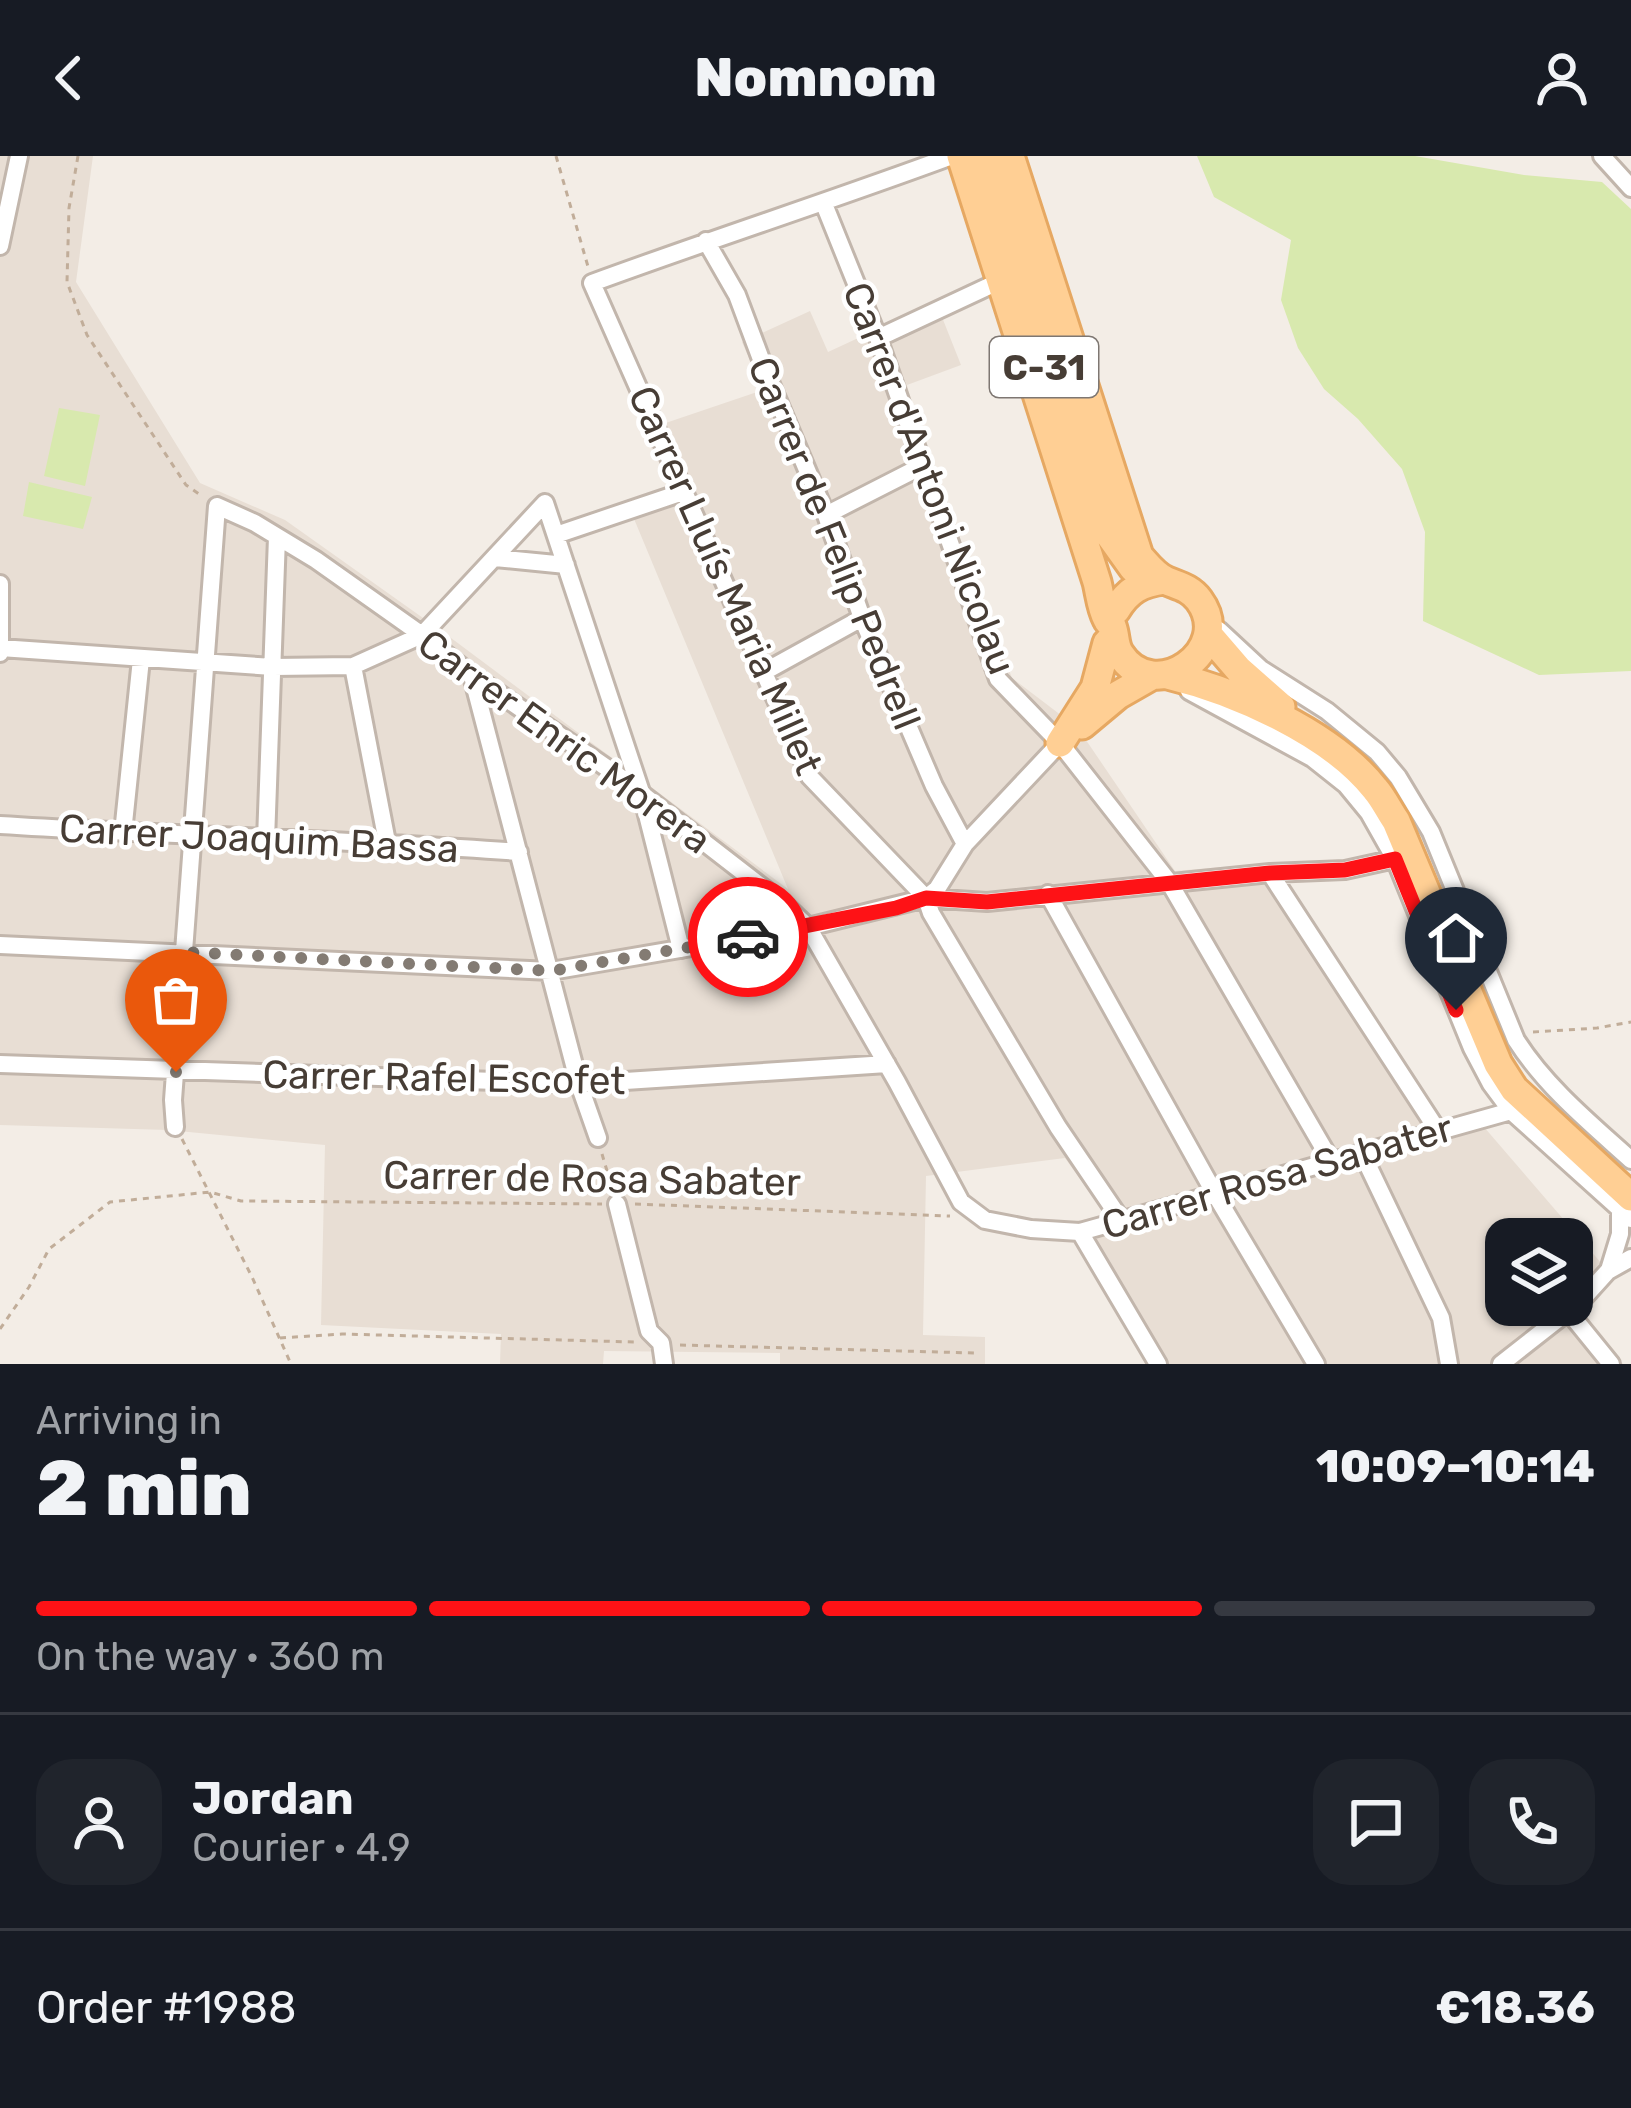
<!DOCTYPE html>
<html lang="en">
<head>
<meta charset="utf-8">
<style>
	body { margin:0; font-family:Rubik,sans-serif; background:#20242c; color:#f1f3f6; height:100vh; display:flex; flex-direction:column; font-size:45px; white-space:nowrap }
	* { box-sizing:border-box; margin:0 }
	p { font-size:39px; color:#9ea1a6 }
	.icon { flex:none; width:66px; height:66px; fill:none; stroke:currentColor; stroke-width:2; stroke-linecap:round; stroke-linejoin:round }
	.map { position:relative; height:1208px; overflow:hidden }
	.panel { display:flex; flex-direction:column; background:#171b24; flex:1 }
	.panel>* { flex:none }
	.buttons { position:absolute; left:1485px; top:1062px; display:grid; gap:24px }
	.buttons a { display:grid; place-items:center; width:108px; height:108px; border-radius:24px; background:#171b24; box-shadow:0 3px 9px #0004; font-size:60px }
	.pin { position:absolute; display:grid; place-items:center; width:102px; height:102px; color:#fff; margin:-123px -51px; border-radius:50% 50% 50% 0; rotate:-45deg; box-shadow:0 0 12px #0007 }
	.pin .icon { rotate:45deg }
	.courier { position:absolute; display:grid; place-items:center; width:120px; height:120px; margin:-60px; border:9px solid #fe1216; border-radius:50%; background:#fff; color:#222; box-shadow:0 3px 15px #0007 }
	.head em { font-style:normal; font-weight:800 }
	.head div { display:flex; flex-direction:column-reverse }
	.head { display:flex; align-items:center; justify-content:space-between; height:204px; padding:0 36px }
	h1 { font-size:78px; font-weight:800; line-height:90px }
	.bar { display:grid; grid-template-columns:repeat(4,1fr); gap:18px 12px; align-content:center; height:144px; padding:0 36px }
	.bar i { height:15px; border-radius:9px; background:#363941 }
	.bar .on { background:#fe1216 }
	.bar p { grid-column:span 4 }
	.line { display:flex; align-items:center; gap:30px; padding:0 36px; border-top:3px solid #363941 }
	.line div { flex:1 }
	.round { display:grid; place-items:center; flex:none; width:126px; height:126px; border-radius:36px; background:#20242c }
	header { display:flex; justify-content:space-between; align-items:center; height:156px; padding:0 36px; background:#171b24; font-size:54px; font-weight:800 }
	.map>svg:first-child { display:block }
	.residential { fill:#e8ded4; fill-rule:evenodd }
	.green { fill:#d8e9ae }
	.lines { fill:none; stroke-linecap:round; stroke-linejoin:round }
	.street-casing { stroke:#c2b6ac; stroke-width:22 }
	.primary-casing { stroke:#e6a862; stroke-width:33 }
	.path { stroke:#c1ad99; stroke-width:3; stroke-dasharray:6 6; stroke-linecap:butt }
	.street { stroke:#fff; stroke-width:16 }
	.primary { stroke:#ffcf94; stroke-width:27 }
	.done { stroke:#837b73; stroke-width:12; stroke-dasharray:0 21.6 }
	.route { stroke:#fe1216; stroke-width:15 }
	.labels { text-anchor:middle; stroke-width:9; stroke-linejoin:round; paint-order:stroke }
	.shield { fill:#fff; stroke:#7e7772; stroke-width:3 }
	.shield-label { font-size:36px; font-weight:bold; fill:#473d35 }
	.street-label { font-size:39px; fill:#473d35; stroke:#fff }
</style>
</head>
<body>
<header><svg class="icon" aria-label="back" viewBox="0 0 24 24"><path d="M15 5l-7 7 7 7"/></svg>Nomnom<svg class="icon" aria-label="person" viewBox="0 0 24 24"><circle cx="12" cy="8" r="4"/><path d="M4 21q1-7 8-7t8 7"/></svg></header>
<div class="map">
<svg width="1631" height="1208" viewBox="0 0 1631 1208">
	<rect width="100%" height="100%" fill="#f3ede6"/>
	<path class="residential" d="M0,0H93L76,126L200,327L285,364L447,479L788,733L627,346L672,329L642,275L763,234L742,186L810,155L828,196L936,146L961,209L907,229L928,309L1012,522L1070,566L1088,587L1175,715L1270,707L1439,964L1484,971L1608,1115L1580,1158L1623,1208H1153L1072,1066L1106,1059L1065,1002L926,1020L923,1179L985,1181V1208H780V1197L604,1195L603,1208H500L501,1178L321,1169L325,989L168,974L0,969ZM1506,1083H1572V1149H1506Z"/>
	<path class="green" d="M1197,0H1415L1524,19L1602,26L1631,53V515L1539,519L1423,465L1425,376L1402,313L1358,263L1324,233L1298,192L1281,144L1291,84L1214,41Z
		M59,252L100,259L85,330L44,320Z
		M29,326L92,341L83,373L23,360Z"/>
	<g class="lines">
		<defs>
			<path id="street" d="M952,0C833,44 712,83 592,127L810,621L926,742L931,757L1058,971L1121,1064
				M1602,0L1631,32
				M824,48L878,182L998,523L1060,587L1169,726L1331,1005
				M706,85L737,139L765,214L826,359L862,462L934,630L965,688
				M0,90L19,0
				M878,182L1000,125
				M826,359L922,310
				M556,379L683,336
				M495,402L566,409
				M0,428V497
				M1219,474L1261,513L1327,555L1377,596L1398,621L1431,676L1516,884C1546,931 1590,967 1631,1004
				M0,492L273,511L353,510L422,479L545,347L642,639L681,793
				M353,510L387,686
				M764,516L862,462
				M472,520L579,928L598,982
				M1189,535L1312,602L1346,629L1369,657L1395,703L1472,892L1491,928L1511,955L1631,1063
				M0,669C173,680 346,683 519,696
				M123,677L141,503
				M266,684L277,381
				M1270,717L1438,975
				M1048,738L1215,1038L1316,1208
				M926,742L937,733L965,688L1060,587
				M0,789L551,815L808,771L926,742L987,746L1270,717L1345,714L1395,703
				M0,908L579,928L887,908
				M175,971L173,944L217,350L255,367L316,404L422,479L472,519L620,621L784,748L808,771L897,926L961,1046L985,1064L1031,1073L1080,1076L1511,955
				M1362,997L1441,1162L1449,1208
				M617,1048L649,1175L661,1187L664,1208
				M1080,1076L1158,1208
				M1609,1114L1620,1078V1054
				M1568,1155L1611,1208
				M1501,1208L1580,1146L1608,1115L1631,1102"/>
			<path id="primary" d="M961,0L1097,426C1100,438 1101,452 1107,463C1108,466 1111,468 1112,470C1116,480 1114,489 1120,498C1154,551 1236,494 1199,444C1190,432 1179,430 1167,425C1155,420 1147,409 1139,400L1010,0
				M986,0L1108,377L1133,412
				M1116,454C1128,434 1141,427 1164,424
				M1208,478L1239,514L1281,551
				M1168,519C1235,535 1331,577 1375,633C1383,642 1389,655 1396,665L1498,908L1514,933L1631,1041
				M1082,569L1118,539L1153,519
				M1060,587L1095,532L1107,487L1113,482"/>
		</defs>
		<use href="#street" class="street-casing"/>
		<use href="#primary" class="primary-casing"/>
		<path class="path" d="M78,0L69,52L67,126L87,179L186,329L202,340
			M556,0L589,114
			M1533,876L1597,872L1631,866
			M182,983L252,1121L291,1208
			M602,998L613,1035
			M635,1048L950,1060
			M0,1173L29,1131L49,1093L110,1046L210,1036L241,1045L602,1048
			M280,1182L342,1178L634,1186L638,1183
			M680,1189L974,1197"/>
		<use href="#street" class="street"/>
		<use href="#primary" class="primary"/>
	</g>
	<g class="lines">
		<path class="done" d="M176,916L184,796L551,815L748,781"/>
		<path class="route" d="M748,781L896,752L926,742L987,746L1270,717L1345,714L1395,703L1456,854"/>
	</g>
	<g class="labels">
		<rect class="shield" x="990" y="181" width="108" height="60" rx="9"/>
		<g class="shield-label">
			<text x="1044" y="224">C-31</text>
		</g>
		<g class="street-label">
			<text transform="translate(930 322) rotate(69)" y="14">Carrer d'Antoni Nicolau</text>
			<text transform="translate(835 387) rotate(68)" y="14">Carrer de Felip Pedrell</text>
			<text transform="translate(726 424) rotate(66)" y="14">Carrer Lluís Maria Millet</text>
			<text transform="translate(565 585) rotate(36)" y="14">Carrer Enric Morera</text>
			<text transform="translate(259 682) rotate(3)" y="14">Carrer Joaquim Bassa</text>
			<text transform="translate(444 921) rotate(1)" y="14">Carrer Rafel Escofet</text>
			<text transform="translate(1277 1020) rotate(-16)" y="14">Carrer Rosa Sabater</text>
			<text transform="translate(592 1022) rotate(1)" y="14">Carrer de Rosa Sabater</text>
		</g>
	</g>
</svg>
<div class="buttons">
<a><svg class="icon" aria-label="layers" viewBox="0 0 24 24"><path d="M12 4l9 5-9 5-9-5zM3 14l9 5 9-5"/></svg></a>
</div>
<div class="pin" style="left:176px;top:916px;background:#ea580c"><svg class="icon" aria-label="bag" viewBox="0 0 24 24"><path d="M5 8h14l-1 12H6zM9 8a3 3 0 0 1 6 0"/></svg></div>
<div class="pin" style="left:1456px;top:854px;background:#1f2937"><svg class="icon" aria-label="home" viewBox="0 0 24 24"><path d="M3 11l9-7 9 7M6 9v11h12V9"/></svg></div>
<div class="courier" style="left:748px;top:781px"><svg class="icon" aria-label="car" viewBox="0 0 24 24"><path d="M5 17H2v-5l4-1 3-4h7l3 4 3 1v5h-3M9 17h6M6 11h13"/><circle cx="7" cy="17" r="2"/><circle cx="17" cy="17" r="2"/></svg></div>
</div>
<section class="panel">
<div class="head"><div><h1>2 min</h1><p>Arriving in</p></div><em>10:09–10:14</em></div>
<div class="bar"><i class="on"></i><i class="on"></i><i class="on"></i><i></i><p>On the way · 360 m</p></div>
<div class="line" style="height:216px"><a class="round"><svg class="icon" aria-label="person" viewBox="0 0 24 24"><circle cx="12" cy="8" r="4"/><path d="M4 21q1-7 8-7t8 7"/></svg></a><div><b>Jordan</b><p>Courier · 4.9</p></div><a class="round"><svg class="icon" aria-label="chat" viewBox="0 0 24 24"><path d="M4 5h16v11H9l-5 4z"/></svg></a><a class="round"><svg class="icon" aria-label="phone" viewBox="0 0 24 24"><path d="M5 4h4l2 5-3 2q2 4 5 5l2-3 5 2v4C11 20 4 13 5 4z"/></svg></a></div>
<div class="line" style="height:156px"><div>Order #1988</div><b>€18.36</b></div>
</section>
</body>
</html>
